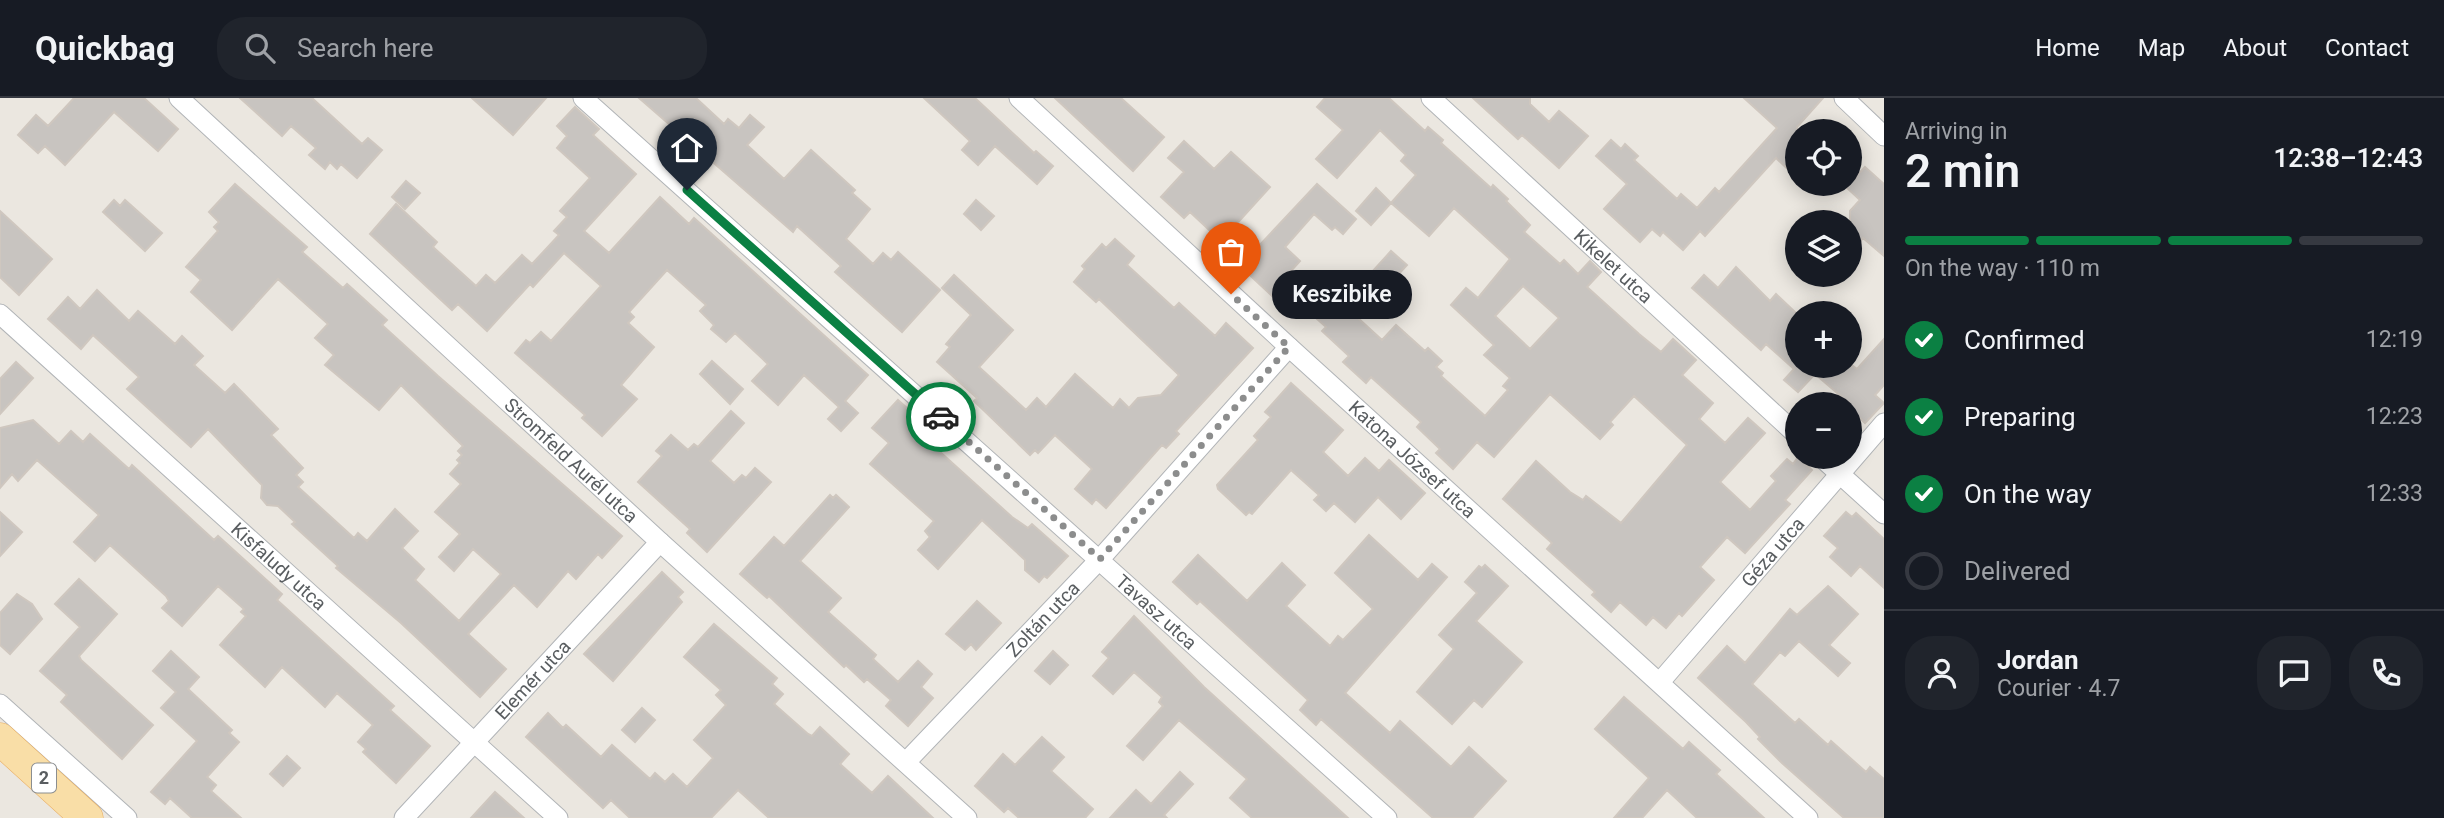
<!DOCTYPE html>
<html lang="en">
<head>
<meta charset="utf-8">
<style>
	body { margin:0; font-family:Roboto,sans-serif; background:#20242c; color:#f1f3f6; height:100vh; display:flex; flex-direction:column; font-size:26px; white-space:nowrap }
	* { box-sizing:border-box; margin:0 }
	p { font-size:23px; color:#9ea1a6 }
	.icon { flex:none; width:38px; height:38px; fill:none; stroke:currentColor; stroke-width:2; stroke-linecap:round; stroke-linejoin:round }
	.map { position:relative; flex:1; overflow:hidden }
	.details { display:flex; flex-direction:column; background:#171b24; width:560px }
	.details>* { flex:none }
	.buttons { position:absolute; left:1785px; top:21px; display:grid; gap:14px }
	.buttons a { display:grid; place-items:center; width:77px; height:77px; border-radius:50%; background:#171b24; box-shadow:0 4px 18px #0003; font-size:35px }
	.pin { position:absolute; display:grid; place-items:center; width:60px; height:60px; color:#fff; margin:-72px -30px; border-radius:50% 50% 50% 0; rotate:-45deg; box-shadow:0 0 7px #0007 }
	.pin .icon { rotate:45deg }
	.courier { position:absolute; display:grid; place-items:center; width:70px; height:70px; margin:-35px; border:5px solid #0b8043; border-radius:50%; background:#fff; color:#222; box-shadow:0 2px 9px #0007 }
	.bubble { position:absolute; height:49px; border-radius:24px; background:#171b24; box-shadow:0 4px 18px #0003; font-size:23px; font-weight:600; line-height:49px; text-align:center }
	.headline em { font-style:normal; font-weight:600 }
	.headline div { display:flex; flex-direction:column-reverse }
	.headline { display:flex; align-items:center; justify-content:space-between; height:119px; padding:0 21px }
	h1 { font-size:46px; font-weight:600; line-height:52px }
	.bar { display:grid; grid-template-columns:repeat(4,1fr); gap:10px 7px; align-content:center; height:84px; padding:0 21px }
	.bar i { height:9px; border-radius:5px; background:#363941 }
	.bar .active { background:#0b8043 }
	.bar p { grid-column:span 4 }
	.line { display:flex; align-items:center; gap:18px; padding:0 21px; border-top:2px solid #363941 }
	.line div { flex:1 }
	.round { display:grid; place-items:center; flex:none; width:74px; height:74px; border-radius:28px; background:#20242c }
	ol { padding:0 21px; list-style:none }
	li { display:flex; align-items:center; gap:21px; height:77px }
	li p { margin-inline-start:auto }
	li .icon { padding:7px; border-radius:50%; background:#0b8043; color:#fff; stroke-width:4 }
	li:last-child { color:#9ea1a6 }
	li i { width:38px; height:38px; border:4px solid #363941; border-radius:50% }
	header { display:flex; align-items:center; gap:42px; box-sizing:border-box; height:98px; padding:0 35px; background:#171b24; border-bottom:2px solid #363941 }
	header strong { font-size:33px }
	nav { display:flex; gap:38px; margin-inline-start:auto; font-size:24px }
	.search { width:490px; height:63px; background:#20242c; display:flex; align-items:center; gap:18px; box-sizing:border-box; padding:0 24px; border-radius:28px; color:#9ea1a6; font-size:26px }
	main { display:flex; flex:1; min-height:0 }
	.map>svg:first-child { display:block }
	.building { fill:#c8c4c0; stroke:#cfc7bf; stroke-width:2; fill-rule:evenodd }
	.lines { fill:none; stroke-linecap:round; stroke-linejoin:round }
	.street-casing { stroke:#b1b4b7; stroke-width:21 }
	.primary-casing { stroke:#e8aa5d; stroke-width:33 }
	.street { stroke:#fff; stroke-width:19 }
	.primary { stroke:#f9dea7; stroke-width:32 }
	.done { stroke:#8c8d8d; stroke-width:7; stroke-dasharray:0 12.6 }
	.route { stroke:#0b8043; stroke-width:9 }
	.labels { text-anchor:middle; stroke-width:6; stroke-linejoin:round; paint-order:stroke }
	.shield { fill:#fff; stroke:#8b8e90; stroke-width:2 }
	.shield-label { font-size:18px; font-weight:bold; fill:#595d60 }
	.street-label { font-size:19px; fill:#595d60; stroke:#fff }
</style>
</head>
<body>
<header>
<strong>Quickbag</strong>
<div class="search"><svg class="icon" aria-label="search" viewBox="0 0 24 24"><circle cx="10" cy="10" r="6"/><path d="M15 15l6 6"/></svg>Search here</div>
<nav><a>Home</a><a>Map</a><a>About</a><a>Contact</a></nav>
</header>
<main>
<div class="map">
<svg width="1884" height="720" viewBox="0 0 1884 720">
	<rect width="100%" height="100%" fill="#ebe7e0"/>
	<path class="building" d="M74,0H144L178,31L158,53L114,14L65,67L45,48L38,55L18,37L36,17L48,28Z
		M240,0H312L362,46L368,40L382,52L357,80L341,66L337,71L330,64L325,71L309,57L316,50L291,28L282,38Z
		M472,0H546L513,37Z
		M639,0H696L724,26L728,21L739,30L750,17L764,29L747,47L784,81L811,52L855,92L852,95L870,111L846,141L873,166L883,155L891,162L898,154L940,192L902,234L835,174L841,168L797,128L793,134Z
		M924,0H975L1034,55L1036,53L1053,68L1037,86L995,48L978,67L962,52L970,43Z
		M1055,0H1121L1164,39L1133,73Z
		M1325,0H1389L1425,33L1428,29L1443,42L1441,45L1491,90L1493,87L1508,101L1506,103L1530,127L1524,134L1560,166L1564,162L1578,176L1590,163L1601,174L1587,189L1639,236L1661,254L1673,241L1696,262L1682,277L1713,305L1699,321L1725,345L1748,320L1765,335L1720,384L1750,412L1776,383L1771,378L1787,361L1793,366L1798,359L1812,372L1785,402L1790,406L1745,455L1727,439L1700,469L1714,482L1682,518L1679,515L1666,530L1653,519L1646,527L1620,504L1611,514L1592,497L1595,494L1547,451L1552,445L1503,401L1536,363L1570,394L1583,402L1586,398L1621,425L1687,347L1634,298L1610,324L1613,327L1600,341L1550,296L1494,359L1477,344L1453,371L1436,355L1440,351L1417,329L1421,324L1371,279L1366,285L1343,264L1349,258L1322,233L1326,229L1297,203L1288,213L1240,168L1317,86L1356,121L1343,136L1335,129L1332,132L1314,116L1285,149L1300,163L1290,174L1323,205L1327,201L1331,205L1336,200L1343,206L1391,153L1407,167L1358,220L1382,242L1396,227L1425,253L1428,250L1442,263L1436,269L1443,275L1441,278L1485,318L1508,292L1503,288L1510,280L1484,257L1494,247L1451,207L1466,190L1478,200L1510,161L1454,110L1429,138L1391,105L1416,77L1401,63L1406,57L1380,32L1337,80L1316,61L1343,32L1317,9ZM1523,188L1559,220L1530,251L1495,218Z
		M1473,0H1530V6L1549,24L1559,13L1588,38L1559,70L1522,37L1518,41Z
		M1744,0H1823L1797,29V80L1776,60L1705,138L1700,133L1683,152L1663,134L1660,138L1652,131L1640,144L1604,111L1627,86L1596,58L1611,42L1621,51L1625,46L1638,58L1634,62L1677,101L1681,96L1697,110L1715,90L1719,94L1777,30Z
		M575,9L599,31L593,37L636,76L584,133L609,155L660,99L689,126L694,120L868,277L845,303L858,315L841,333L828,321L839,309L804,277L778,307L752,283L768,266L735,235L726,244L711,231L714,227L700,213L706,207L667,172L629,214L634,219L628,225L654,249L621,287L637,301L602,338L582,320L585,317L515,255L526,242L530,245L541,234L551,243L601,188L564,155L533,189L530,186L487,233L458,206L452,212L370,136L396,106L437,144L433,149L476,188L486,177L495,185L522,157L532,166L559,137L554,133L567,119L560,113L590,80L557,50L567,38L557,28Z
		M1184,43L1214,71L1231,54L1270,89L1221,143L1190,114L1184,120L1161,99L1184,74L1168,60Z
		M1865,69L1884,86V158L1863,140L1850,155V113L1860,102L1846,89Z
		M406,83L420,95L405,111L392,99Z
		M235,86L307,149L302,154L343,190L347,186L387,222L382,227L438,278L622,438L602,460L598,456L576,481L568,473L537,509L514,487L468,536L506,571L480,599L401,525L336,470L338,468L292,426L295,424L278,408L267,407L261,400L262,387L208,331L191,349L127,291L139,279L93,237L81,251L48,221L68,199L80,211L97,192L129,223L138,213L175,246L182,238L203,258L194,267L225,295L234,286L278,331L271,337L303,370L296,377L303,384L298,389L354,440L358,435L367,443L395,411L418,433L402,450L424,471L415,482L459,523L501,476L473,451L454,473L439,459L460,436L435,414L461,386L450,376L460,365L457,362L462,357L458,353L463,348L401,287L379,312L325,267L334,257L315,240L328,226L278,181L232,232L191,194L201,182L186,169L218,133L214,129L219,124L209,114Z
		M1376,90L1391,105L1371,127L1356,113Z
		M114,102L120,108L125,102L162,135L145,153L103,114Z
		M976,102L994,118L981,132L964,116Z
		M0,113L52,161L19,197L0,179Z
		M1115,141L1134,158L1127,167L1174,210L1179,205L1215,238L1226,225L1253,250L1176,333L1179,336L1166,350L1162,347L1106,410L1096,401L1092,406L1075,391L1092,371L1055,337L1038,355L1035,352L1030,357L974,303L977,300L937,264L950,249L946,246L971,217L942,190L954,177L1013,232L979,269L1026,312L1037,300L1046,309L1075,276L1113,310L1120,301L1129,310L1138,300L1161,297L1179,277L1099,201L1096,204L1074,184L1085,171L1082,168L1102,146L1106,150Z
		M1736,169L1770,203L1776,196L1797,216V268H1853L1857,271L1884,241V287L1875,297L1884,305L1865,325L1850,311V306L1815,276L1798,294L1784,282L1794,271L1766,246L1761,252L1692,190L1704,177L1718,190Z
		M712,263L743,291L730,306L700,276Z
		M16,264L33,280L0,316V281Z
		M1291,285L1343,332L1323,354L1348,378L1365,360L1379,373L1389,362L1425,395L1401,421L1378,399L1355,424L1334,405L1326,413L1314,402L1319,397L1291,372L1252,416L1249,414L1246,417L1218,391L1217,387L1258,342L1254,338L1271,319L1265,314Z
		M898,302L925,326L918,334L1012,419L1028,430L1032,426L1068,458L1047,480L1044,478L1039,484L1025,472V462L982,422L938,471L918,452L930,439L925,433L934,423L870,366L889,345L872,330Z
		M731,313L744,325L710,363L734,385L742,377L746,380L755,370L771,384L707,454L687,435L690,431L638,384L662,358L656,353L671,337L688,352L694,346L698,349Z
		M33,322L59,346L71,333L83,344L90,336L129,371L132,367L214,442L218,438L282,496L277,502L394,608L390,612L430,648L396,685L363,654L366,651L358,644L373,627L337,595L325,609L282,569L265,589L220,547L246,518L241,514L244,511L218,488L182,528L162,510L169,503L166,498L110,447L95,463L74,444L99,417L37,362L18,383L12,376L0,390V330Z
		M830,397L833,400L836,397L849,409L800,463L841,500L828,514L876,557L873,561L898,584L918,563L932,576L921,589L933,600L908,628L886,608L891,602L867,581L864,584L846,567L844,569L769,498L767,500L740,476L774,439L784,448Z
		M0,414L22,434L0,458Z
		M1846,414L1852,419L1856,415L1884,441V490L1860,468L1851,478L1830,459L1838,450L1824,438Z
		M1369,437L1418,482L1432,466L1447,479L1345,595L1390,635L1400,623L1451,669L1469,649L1506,683L1472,720H1433L1321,621L1316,627L1300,612L1308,602L1200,503L1197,506L1173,484L1198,457L1247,503L1282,465L1305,487L1286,508L1330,548L1338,538L1343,542L1345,540L1373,511L1335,475Z
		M1485,467L1508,488L1476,523L1522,564L1482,609L1474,602L1452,626L1417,594L1454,551L1439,537L1477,495L1465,484L1479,468L1482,470Z
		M662,474L683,494L678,499L682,504L613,583L584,556Z
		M79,481L117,516L79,558L81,562L153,627L122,661L61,604L67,597L40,573L80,529L55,506Z
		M1828,488L1858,516L1829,547L1850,565L1838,578L1799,543L1785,558L1780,554L1752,586L1795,625L1799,621L1828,647L1831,643L1866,674L1870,669L1884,681V720H1844L1782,665L1758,641L1760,639L1746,624L1698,580L1727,548L1745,565L1790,511L1797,517Z
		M17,496L32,506L42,521L10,556L0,547V515Z
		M977,503L1001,525L976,552L971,546L965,552L946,536Z
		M1134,518L1204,589L1348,720H1252L1230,700L1247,681L1179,622L1143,662L1127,648L1163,608L1159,604L1162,599L1134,574L1113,596L1093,578L1109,560L1102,554Z
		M714,526L777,580L772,586L783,596L774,606L808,636L812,638L820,629L849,656L840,666L872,695L888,678L933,720H769L738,692L711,720H630L611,702L603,710L526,639L548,615L563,630L566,627L601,659L612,647L650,681L655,675L665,684L673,676L687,689L713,660L694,642L726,607L716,597L721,592L684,559Z
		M171,553L199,579L188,591L232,632L229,635L239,644L207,679L216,687L211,693L241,720H192L170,700L165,706L151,694L197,643L161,610L176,594L153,573Z
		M1053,553L1068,567L1050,586L1035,573Z
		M1624,599L1683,651L1689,644L1720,672L1716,676L1764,720H1697L1667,692L1642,720H1614L1649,680L1595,631Z
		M642,610L655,622L635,644L622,632Z
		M1042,639L1064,659L1051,673L1093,711L1085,720H1019L1008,710L1004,714L975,688L1003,656L1015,667Z
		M287,658L300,670L283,688L270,676Z
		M1180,674L1193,686L1164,717L1167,720H1110L1136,692L1151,706Z
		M495,694L524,720H471Z"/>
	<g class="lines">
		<defs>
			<g id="street">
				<path id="s1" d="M179,0L660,444L967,720"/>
				<path id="s2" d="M583,0L1387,720"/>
				<path id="s3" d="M1019,0L1289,249L1808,720"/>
				<path id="s4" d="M1431,0L1797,337"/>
				<path d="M1844,0L1884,38"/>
				<path id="s5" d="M0,216L558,720"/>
				<path d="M1821,359L1884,416"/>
				<path id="s6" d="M1660,584L1884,325"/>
				<path d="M0,606L127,720"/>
				<path id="s7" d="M906,664L1100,461L1289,249"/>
				<path id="s8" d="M404,720L660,444"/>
			</g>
			<path id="primary" d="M0,641L87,720"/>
		</defs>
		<use href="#street" class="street-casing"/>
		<use href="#primary" class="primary-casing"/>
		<use href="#street" class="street"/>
		<use href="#primary" class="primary"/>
	</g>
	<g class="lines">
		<path class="done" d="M941,319L1100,461L1289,249L1231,196"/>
		<path class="route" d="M687,92L941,319"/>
	</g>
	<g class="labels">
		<rect class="shield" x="32" y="665.5" width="24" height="29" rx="5"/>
		<g class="shield-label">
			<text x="44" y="686">2</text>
		</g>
		<g class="street-label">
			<text dy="7" stroke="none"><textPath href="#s4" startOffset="248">Kikelet utca</textPath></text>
			<text dy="7" stroke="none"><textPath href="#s3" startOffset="534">Katona József utca</textPath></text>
			<text dy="7" stroke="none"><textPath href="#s1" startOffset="534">Stromfeld Aurél utca</textPath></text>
			<text dy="7" stroke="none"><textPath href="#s6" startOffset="172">Géza utca</textPath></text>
			<text dy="7" stroke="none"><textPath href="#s5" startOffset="376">Kisfaludy utca</textPath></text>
			<text dy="7" stroke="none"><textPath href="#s2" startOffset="770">Tavasz utca</textPath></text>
			<text dy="7" stroke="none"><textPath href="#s7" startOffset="198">Zoltán utca</textPath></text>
			<text dy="7" stroke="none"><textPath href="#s8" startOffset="189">Elemér utca</textPath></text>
		</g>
	</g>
</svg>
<div class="buttons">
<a><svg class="icon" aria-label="locate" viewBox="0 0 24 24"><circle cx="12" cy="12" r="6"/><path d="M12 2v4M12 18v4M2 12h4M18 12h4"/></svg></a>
<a><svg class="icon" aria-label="layers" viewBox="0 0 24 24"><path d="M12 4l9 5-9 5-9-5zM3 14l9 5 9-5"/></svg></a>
<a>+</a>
<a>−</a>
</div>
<div class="pin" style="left:1231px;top:196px;background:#ea580c"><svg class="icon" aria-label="bag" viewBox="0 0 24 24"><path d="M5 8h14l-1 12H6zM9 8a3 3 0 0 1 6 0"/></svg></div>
<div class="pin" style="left:687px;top:92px;background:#1f2937"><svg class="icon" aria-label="home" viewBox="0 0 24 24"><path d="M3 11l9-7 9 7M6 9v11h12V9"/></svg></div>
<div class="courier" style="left:941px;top:319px"><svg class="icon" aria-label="car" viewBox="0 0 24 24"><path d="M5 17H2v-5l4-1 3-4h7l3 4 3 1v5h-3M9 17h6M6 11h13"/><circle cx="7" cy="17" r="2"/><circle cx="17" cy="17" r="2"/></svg></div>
<div class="bubble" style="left:1272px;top:172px;width:140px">Keszibike</div>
</div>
<section class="details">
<div class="headline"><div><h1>2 min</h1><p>Arriving in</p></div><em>12:38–12:43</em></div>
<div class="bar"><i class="active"></i><i class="active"></i><i class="active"></i><i></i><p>On the way · 110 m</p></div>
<ol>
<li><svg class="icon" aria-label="check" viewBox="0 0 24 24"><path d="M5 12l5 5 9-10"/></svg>Confirmed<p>12:19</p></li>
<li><svg class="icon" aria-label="check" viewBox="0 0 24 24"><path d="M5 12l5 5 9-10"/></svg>Preparing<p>12:23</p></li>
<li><svg class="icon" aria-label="check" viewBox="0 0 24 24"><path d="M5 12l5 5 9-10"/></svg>On the way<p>12:33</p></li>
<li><i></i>Delivered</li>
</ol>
<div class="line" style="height:126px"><a class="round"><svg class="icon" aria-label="person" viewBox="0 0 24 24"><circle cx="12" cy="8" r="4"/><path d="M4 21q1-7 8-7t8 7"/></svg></a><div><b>Jordan</b><p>Courier · 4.7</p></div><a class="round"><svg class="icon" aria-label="chat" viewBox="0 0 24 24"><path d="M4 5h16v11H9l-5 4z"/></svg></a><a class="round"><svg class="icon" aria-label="phone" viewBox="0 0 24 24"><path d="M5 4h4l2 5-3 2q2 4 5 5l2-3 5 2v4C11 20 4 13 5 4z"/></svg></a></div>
</section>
</main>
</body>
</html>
